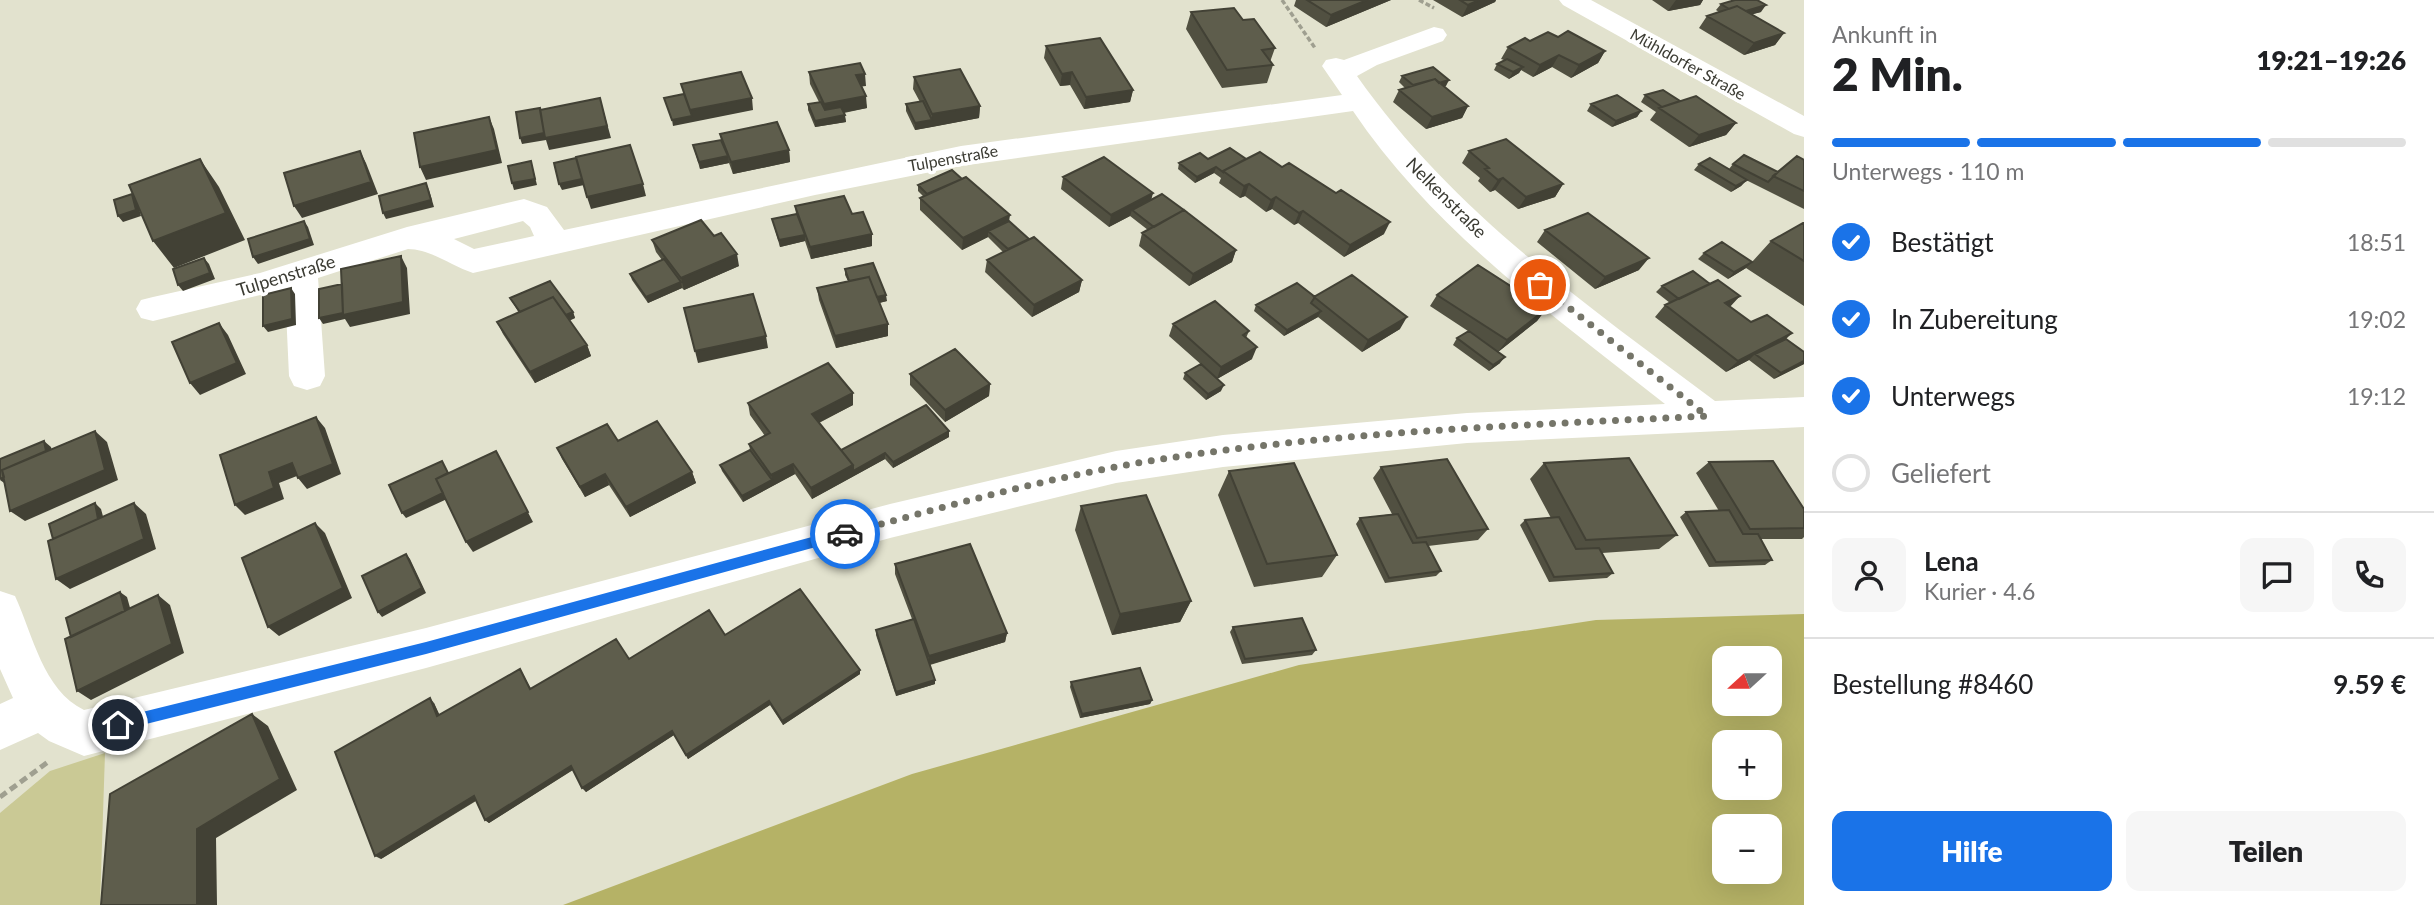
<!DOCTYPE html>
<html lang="de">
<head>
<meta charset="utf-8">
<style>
	body { margin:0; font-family:Lato,sans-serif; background:#f6f6f6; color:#202124; height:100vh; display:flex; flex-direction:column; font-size:26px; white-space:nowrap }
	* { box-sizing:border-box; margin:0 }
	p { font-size:23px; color:#757577 }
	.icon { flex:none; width:38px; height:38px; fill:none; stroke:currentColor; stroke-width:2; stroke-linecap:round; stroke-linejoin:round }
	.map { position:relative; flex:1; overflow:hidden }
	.side { display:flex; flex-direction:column; background:#fff; width:630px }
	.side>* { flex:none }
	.needle { width:46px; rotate:249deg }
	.controls { position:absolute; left:1712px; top:646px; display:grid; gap:14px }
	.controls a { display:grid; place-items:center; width:70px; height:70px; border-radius:14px; background:#fff; box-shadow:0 7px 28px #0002; font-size:35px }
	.pin { position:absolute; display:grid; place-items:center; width:60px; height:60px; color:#fff; margin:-30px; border:4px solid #fff; border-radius:50%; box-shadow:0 2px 7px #0007 }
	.courier { position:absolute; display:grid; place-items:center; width:70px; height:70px; margin:-35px; border:5px solid #1a73e8; border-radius:50%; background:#fff; color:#222; box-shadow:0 2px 9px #0007 }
	.head em { font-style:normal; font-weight:800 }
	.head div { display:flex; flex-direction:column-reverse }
	.head { display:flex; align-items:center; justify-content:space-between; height:119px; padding:0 28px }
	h1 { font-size:46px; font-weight:800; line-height:52px }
	.bar { display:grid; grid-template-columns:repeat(4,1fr); gap:10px 7px; align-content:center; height:84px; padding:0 28px }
	.bar i { height:9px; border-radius:5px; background:#e0e0e0 }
	.bar .selected { background:#1a73e8 }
	.bar p { grid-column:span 4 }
	.line { display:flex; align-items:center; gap:18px; padding:0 28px; border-top:2px solid #e0e0e0 }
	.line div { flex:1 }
	.round { display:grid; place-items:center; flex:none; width:74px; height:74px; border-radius:14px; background:#f6f6f6 }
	ol { padding:0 28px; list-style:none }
	li { display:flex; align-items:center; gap:21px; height:77px }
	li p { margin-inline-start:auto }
	li .icon { padding:7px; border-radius:50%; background:#1a73e8; color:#fff; stroke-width:4 }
	li:last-child { color:#757577 }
	li i { width:38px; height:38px; border:4px solid #e0e0e0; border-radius:50% }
	.cta { display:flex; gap:14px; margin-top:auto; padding:14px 28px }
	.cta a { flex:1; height:80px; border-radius:14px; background:#1a73e8; color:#fff; font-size:28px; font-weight:800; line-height:80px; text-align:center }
	.cta a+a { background:#f6f6f6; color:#202124 }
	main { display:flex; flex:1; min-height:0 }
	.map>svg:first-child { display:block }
	.green { fill:#cac995 }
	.forest { fill:#b5b266; fill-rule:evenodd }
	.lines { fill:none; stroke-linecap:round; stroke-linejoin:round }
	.path-far1 { stroke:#9f9f90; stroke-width:3.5; stroke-dasharray:5 2.5; stroke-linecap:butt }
	.path { stroke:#9f9f90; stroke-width:5; stroke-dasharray:8 4.5; stroke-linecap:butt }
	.minor { fill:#fff; fill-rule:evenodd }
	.wall { fill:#515041 }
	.shaded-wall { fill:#424135 }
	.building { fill:#5e5d4c; stroke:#424135; stroke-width:2 }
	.route { fill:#1a73e8 }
	.done { stroke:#757569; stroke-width:7; stroke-dasharray:0 12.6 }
	.labels { text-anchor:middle; stroke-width:7; stroke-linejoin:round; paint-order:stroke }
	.far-street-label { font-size:16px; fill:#3b3b33; stroke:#fff }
	.street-label { font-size:18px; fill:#3b3b33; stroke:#fff }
</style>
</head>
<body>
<main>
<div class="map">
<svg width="1804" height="905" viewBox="0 0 1804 905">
	<rect width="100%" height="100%" fill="#e2e2ce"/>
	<path class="green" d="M105,753L100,905H0V813L50,771Z"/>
	<path class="forest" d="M1804,614V905H563L912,774L1299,665L1596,620ZM1724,658H1769V704H1724ZM1724,742H1769V788H1724ZM1724,826H1769V872H1724Z"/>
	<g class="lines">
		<path class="path-far1" d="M1282,0L1315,48
			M1419,0L1434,8"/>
		<path class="path" d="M0,797L48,762"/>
		<path class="minor" d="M1559,0H1591L1804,116V137L1794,134L1563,5Z
			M1434,27L1443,29L1447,35L1443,41L1377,65L1357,76C1451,210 1585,304 1715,401L1804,397V427L1467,443L1223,467L1116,483L890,538L426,668L84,756L49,741L38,733L0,750V704L13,698L0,669V591L15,596C33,635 43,690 84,710L426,628L890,504L1116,451L1223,435L1467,413L1665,404C1554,316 1433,230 1353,111L961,166L815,195L473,273C452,266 430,249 408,249L318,278L325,376L320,386L307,390L294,386L289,376L285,289L153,321L141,318L136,309L141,300L153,297L260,273L407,227L524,199L547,207L564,230L961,146L1342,95L1322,66L1326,60L1336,58L1344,60ZM523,221L530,227L534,236L474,249L454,239Z"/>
	</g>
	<path class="wall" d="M1296,0H1391L1326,27L1294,6Z
		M1433,0H1496L1495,2L1462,17Z
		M1652,0H1703L1700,5L1668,11Z
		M1721,4L1761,12L1752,14L1784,33L1775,45L1744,55L1699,28L1707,16L1719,12L1716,10Z
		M1191,12L1243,20L1275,48L1270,62L1273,65L1267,83L1222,88L1186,29Z
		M1558,37L1605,51L1598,63L1571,78L1552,67L1533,77L1521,70L1519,73L1509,79L1494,70L1497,64L1504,60L1501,59L1508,47L1530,41Z
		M1046,46L1133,90L1130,102L1084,109L1070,85L1060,86L1044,58Z
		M809,72L866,86H862L867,108L844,113L846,122L815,127L808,110V104L819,102L810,84Z
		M1402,76L1446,86L1444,87L1468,106L1462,118L1426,129L1393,102L1399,90L1405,88L1399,82Z
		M914,77L980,106L979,118L915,130L906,111V104L920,102L913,89Z
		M1645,95L1680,101L1736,123L1726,135L1689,147L1650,120L1656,112L1641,102Z
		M1591,104L1641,111L1637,117L1612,127L1587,111Z
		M720,134L789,150L790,162L733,174L729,163L700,169L693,145L721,140Z
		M1469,151L1563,184L1555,197L1518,209L1495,190L1490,192L1478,181L1480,178L1462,163Z
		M1208,159H1246L1282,167L1384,234L1344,257L1298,223L1294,225L1272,209L1266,212L1245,196L1240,198L1219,183L1221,178L1214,173L1195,183L1178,169L1179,163Z
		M1804,160V209L1746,180L1741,186L1731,192L1694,170L1699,164L1729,169L1733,164L1778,172Z
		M1063,177L1151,199L1236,250L1232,262L1189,286L1139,246L1142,233L1148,230L1130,216L1109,227L1061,189Z
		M918,185L1009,221L1029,239L1082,280L1079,292L1032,317L985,272L987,260L1003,252L988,237L962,250L920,210V198L923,196L918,191Z
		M795,206L852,214L872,234V246L811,259L805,241L780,247L772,219L796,214Z
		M1804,223V306L1746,268L1728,279L1698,259L1704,253L1752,262L1771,241Z
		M1545,230L1639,270L1595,289L1537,242Z
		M652,240L739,266L684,290L682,288L648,303L632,280L630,274L662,260L656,252Z
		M845,269L887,301L879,303L888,324V336L836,348L819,300L817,288L848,281L845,275Z
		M1662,286L1730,307L1751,322L1786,339L1804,352V364L1774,379L1749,360L1726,372L1655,317L1665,305L1670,303L1656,292Z
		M1437,295L1546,309L1537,321L1498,352L1500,363L1489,371L1453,345L1457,338L1468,331L1430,306Z
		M1315,297L1400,329L1362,352L1318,317L1284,336L1254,311L1256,305Z
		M510,298L573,312L575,318L569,320L587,345L591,356L535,383L503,334L497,322L519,313Z
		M1173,324L1249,331L1246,338L1252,359L1217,379L1221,391L1206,400L1183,379L1185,373L1204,367L1169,336Z
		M910,374L990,384L989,396L945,422L910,385Z
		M853,393V405L819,423L841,450L949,437L893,468L885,459L812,499L795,474L743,502L722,471L720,465L750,450L749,444L765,436L750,415L748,403Z
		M618,441L692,472L696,483L630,517L609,485L585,497L562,459L557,448Z
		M1709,462L1804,509V537L1802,539H1761L1772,560L1765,565L1709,567L1680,517L1686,512L1719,511L1696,473Z
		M1544,463L1677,535L1659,549L1602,553L1613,573L1607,578L1549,582L1520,525L1525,520L1551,518L1530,479Z
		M1381,467L1488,529L1478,540L1428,546L1441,571L1436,576L1385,583L1356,524L1360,518L1392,514L1373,478Z
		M1229,471L1337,555L1322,577L1254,587L1218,495Z
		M1081,506L1191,601L1180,622L1112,635L1075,530Z
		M895,564L1007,633L1005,642L930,665L935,680V684L896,696L876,635V630L912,619L895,574Z
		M1233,627L1316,650L1312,655L1242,664L1230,632Z
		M725,635L860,674L783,725L770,705L688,759L674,735L586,792L573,770L489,823L485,820L476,801L381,859L434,703L439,715L520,669L531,689L629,659Z
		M1071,682L1152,700L1150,704L1080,718L1070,687Z"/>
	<path class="shaded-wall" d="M1367,0H1391L1326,27L1331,15Z
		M1479,0H1496L1495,2L1462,17L1468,5Z
		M1676,0H1703L1700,5L1668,11Z
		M1766,5L1761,12L1732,20L1736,13Z
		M1784,33L1775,45L1744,55L1754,43Z
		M1605,51L1598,63L1571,78L1579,65Z
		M1559,55L1552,67L1533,77L1540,65Z
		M1523,67L1519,73L1509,79L1513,72Z
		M1072,72L1070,85L1060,86L1062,74Z
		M865,74L866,86L857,87L856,75Z
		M1449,80L1446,86L1415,95L1418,89Z
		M1133,90L1130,102L1084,109L1086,97Z
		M866,96L867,108L825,116L824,104Z
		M600,98L611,138L549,150L546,140L522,144L520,138Z
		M752,98L753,110L673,126L672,120L692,116L690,110Z
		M980,106L979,118L932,127V114Z
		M1468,106L1462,118L1426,129L1432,117Z
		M1641,111L1637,117L1612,127L1616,121Z
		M845,115L846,122L815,127V121Z
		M489,117L494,129L502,163L426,180L420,167Z
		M932,120V127L915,130V123Z
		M1736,123L1726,135L1689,147L1699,135Z
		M789,150L790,162L733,174L731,162Z
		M360,151L366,163L378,194L302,218L294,206Z
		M728,156L729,163L700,169L699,162Z
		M200,159L219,187L245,240L174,268L153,241Z
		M531,161L537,185L514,190L512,183Z
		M1216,167L1214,173L1195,183L1197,177Z
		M1503,178L1495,190L1490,192L1498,180Z
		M582,179L584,185L562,190L559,184Z
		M1747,180L1741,186L1731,192L1736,186Z
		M426,183L429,190L434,207L386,219L383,213Z
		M643,184L646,196L591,209L587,197Z
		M1249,184L1245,196L1240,198L1244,186Z
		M1563,184L1555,197L1518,209L1526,197Z
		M1153,193L1150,205L1132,210L1130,216L1109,227L1111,215Z
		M132,194L137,201L141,216L123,222L118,216Z
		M1276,197L1272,209L1266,212L1271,200Z
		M1303,211L1298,223L1294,225L1299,213Z
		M1010,215L1008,228L988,231V237L962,250L963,238Z
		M304,221L308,227L314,245L258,264L253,257Z
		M1390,222L1384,234L1344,257L1350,245Z
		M872,234V246L811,259L810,247Z
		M805,235V241L780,247L779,240Z
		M1236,250L1232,262L1189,286L1193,274Z
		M737,254L739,266L684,290L681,278Z
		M401,256L407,268L410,314L350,327L345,319L323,324L319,318Z
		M204,258L209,264L215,279L183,291L178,285Z
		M1649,258L1639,270L1595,289L1605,277Z
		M1752,262L1746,268L1728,279L1734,272Z
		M1082,280L1079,292L1032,317L1034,305Z
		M681,282L682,288L648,303L646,297Z
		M291,288L295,294L296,325L268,332L263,326Z
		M886,295L887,301L875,304V297Z
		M1740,296L1729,308L1725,303Z
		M1546,309L1537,321L1498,352L1507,340Z
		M1321,311L1318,317L1284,336L1287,330Z
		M573,312L575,318L567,322L564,315Z
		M1407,317L1400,329L1362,352L1368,340Z
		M219,323L228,335L246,374L200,395L190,383Z
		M888,324V336L836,348L835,336Z
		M1792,333L1780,345L1755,354L1749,360L1726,372L1738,361Z
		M766,336L768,348L698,363L695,351Z
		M587,345L591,356L535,383L530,372Z
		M1257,347L1252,359L1217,379L1221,367Z
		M1505,357L1500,363L1489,371L1493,365Z
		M1804,361V364L1774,379L1781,373Z
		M990,384L989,396L945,422V410Z
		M1224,385L1221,391L1206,400L1208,394Z
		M853,393V405L814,425L812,414Z
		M316,417L325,428L341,474L307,489L298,478Z
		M95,431L107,442L118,480L25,521L10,511Z
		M949,431V437L893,468V462Z
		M44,441L51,447L55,464L7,485L0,480Z
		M496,451L533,522L473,552L466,542Z
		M885,453V459L812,499L811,488L853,465Z
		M442,461L454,484L447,499L406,518L402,513Z
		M292,463L302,474L279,483L284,499L245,515L235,505L269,472Z
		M793,464L795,474L743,502L742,496L772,480L771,475Z
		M692,472L696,483L630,517L626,507Z
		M605,474L609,485L585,497L580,487Z
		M95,503L101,509L107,531L61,551Z
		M134,503L146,514L156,549L70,589L56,579Z
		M315,523L325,533L352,598L279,636L268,627Z
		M406,554L410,559L426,593L382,617L378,612Z
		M120,592L127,597L134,622L80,649Z
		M158,595L170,605L184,653L91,700L77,691Z
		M1191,601L1180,622L1112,635L1120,614Z
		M1007,633L1005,642L928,665L929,656Z
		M860,670V674L783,725L782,721Z
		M935,680V684L896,696V692Z
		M430,698L434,703L442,720L437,716Z
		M1152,700L1150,704L1080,718L1082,714Z
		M769,701L770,705L688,759L686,755Z
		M252,714L268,726L297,790L216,838L217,905H197V829Z
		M672,731L674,735L586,792L582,788Z
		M571,766L574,769L489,823L485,820Z
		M474,796L478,799L381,859L375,856Z"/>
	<path class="building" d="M1307,0H1367L1331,15Z
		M1460,0H1479L1468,5Z
		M1735,0H1757L1766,5L1746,11L1737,6L1729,9L1721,4Z
		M1737,6L1784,33L1754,43L1707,16Z
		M1234,8L1243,20L1254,19L1275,48L1262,50L1273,65L1227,70L1191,12Z
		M1568,31L1605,51L1579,65L1559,55L1540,65L1508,47L1525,38L1530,41L1548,32L1558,37Z
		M1100,38L1133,90L1086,97L1072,72L1062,74L1046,46Z
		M1507,59L1523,67L1513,72L1497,64Z
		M860,63L865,74L856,75L866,96L824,104L809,72Z
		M1433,67L1449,80L1439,83L1435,79L1413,85L1402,76Z
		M960,69L980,106L932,114L914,77Z
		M741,72L752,98L690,110L681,84Z
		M1435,79L1468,106L1432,117L1399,90Z
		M1663,90L1680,101L1662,107L1645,95Z
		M684,94L692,116L672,120L664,98Z
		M1617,95L1641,111L1616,121L1591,104Z
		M1696,96L1736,123L1699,135L1659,108Z
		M600,98L607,126L545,138L540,110Z
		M923,101L932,120L915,123L906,104Z
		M821,102L825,110L841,107L845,115L815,121L808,104Z
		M540,108L544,133L520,138L516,112Z
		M489,117L497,150L420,167L414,133Z
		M777,122L789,150L731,162L720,134Z
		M1506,139L1563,184L1526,197L1503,178L1498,180L1485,169L1489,168L1469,151Z
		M721,140L728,156L699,162L693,145Z
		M630,145L643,184L587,197L576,157Z
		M1230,148L1246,159L1223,171V172L1216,167L1197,177L1179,163L1200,153L1208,159Z
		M360,151L371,182L294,206L284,173Z
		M1260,152L1282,167L1289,163L1336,193L1341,190L1390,222L1350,245L1303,211L1299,213L1276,197L1271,200L1249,184L1244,186L1223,171Z
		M1744,155L1778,172L1768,182L1733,164Z
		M1797,156L1804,160V191L1773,176Z
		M1104,157L1153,193L1111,215L1063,177Z
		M576,158L582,179L559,184L554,163Z
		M1710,158L1747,180L1736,186L1699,164Z
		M200,159L226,213L153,241L129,185Z
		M531,161L535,179L512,183L508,166Z
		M952,170L962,179L927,194L918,185Z
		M966,177L1010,215L963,238L920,198Z
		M426,183L431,200L383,213L379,196Z
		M132,194L136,210L118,216L114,200Z
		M1162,194L1188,213L1184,210L1154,227L1132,210Z
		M844,196L852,214L863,212L872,234L810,247L795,206Z
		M1184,210L1236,250L1193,274L1142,233Z
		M1588,213L1649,258L1605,277L1545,230Z
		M797,214L805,235L779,240L772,219Z
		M701,220L714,236L721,233L737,254L681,278L652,240Z
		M304,221L310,239L253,257L248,239Z
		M1009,221L1029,239L1008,249L988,231Z
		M1803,223H1804V261L1771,241Z
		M1034,237L1082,280L1034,305L987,260Z
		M1722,242L1752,262L1734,272L1704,253Z
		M401,256L403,302L343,315L341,269Z
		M204,258L210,273L178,285L173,269Z
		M664,259L681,282L646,297L630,274Z
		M873,263L886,295L877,297L869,277L849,281L845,269Z
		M1478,265L1546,309L1507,340L1437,295Z
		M1693,271L1710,284L1679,299L1662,286Z
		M1352,275L1407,317L1368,340L1314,297Z
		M869,277L888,324L835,336L817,288Z
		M1718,280L1740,296L1725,303L1751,322L1767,315L1792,333L1738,361L1665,305Z
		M550,281L573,312L566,315L553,297L520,312L510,298Z
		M1297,283L1315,297L1311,303L1321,311L1287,330L1256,305Z
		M342,284L343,313L319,318V289Z
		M291,288L292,319L263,326V295Z
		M753,294L766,336L695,351L684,308Z
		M553,297L587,345L530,372L497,322Z
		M1215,301L1249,331L1243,335L1257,347L1221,367L1173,324Z
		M219,323L237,363L190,383L172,342Z
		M1469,331L1505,357L1493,365L1457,338Z
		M1786,339L1804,352V361L1781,373L1755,354Z
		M955,349L990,384L945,410L910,374Z
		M828,363L853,393L812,414L853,465L811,488L793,464L771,475L749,444L770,433L748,403Z
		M1201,364L1224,385L1208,394L1185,373Z
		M926,405L949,431L893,462L885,453L853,471V465L841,450Z
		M316,417L333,464L298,478L292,463L269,472L274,488L235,505L220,455Z
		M657,421L692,472L626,507L605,474L580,487L557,448L607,424L618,441Z
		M95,431L105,470L10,511L2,470Z
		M44,441L46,451L2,470L4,477L0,479V459Z
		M750,450L772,480L742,496L720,465Z
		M496,451L528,512L466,542L436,479Z
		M1629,458L1677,535L1586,540L1544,463Z
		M1447,459L1488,529L1417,538L1381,467Z
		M442,461L448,473L436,479L443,493L402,513L389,485Z
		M1773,461L1804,509V528L1750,529L1709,462Z
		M1294,463L1337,555L1267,564L1229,471Z
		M1146,495L1191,601L1120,614L1081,506Z
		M95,503L98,519L53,539L49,524Z
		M134,503L144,539L56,579L48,541Z
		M1729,510L1743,534H1758L1772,560L1716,562L1686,512Z
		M1398,514L1413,543L1426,542L1441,571L1389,578L1360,518Z
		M1559,517L1576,549L1599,548L1613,573L1554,577L1525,520Z
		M315,523L343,588L268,627L242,558Z
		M970,544L1007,633L929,656L895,564Z
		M406,554L422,588L378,612L362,576Z
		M800,589L860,670L782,721L769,701L686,755L672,731L582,788L571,766L485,820L474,796L375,856L335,752L430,698L437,716L520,669L530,689L616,639L629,659L709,610L725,635Z
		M120,592L125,611L71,637L66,618Z
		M158,595L172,644L77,691L65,639Z
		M1302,618L1316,650L1245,659L1233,627Z
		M914,619L935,680L896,692L876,630Z
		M1140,668L1152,700L1082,714L1071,682Z
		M252,714L280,779L197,829V905H101L110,794Z"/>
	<path class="route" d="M845,528L851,534L845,539L426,654L118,731L111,725L118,718L426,642Z"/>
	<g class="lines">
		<path class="done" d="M845,534C951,505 1060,474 1169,458C1347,431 1528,425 1707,416L1540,285"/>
	</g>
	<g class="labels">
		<g class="far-street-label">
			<text transform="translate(1688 64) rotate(29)" y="6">Mühldorfer Straße</text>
			<text transform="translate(953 158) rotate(-10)" y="6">Tulpenstraße</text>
		</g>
		<g class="street-label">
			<text transform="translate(1446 198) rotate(45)" y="6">Nelkenstraße</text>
			<text transform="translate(286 276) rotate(-17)" y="6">Tulpenstraße</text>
		</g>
	</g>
</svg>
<div class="controls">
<a><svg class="needle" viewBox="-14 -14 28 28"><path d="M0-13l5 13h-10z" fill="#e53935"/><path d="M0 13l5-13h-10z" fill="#757577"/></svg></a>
<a>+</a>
<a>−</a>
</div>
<div class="pin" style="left:1540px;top:285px;background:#ea580c"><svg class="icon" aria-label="bag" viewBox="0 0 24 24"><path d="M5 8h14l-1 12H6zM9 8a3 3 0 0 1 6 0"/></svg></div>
<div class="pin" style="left:118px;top:725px;background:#1f2937"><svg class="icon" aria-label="home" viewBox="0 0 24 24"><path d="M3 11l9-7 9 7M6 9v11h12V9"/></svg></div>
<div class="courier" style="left:845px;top:534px"><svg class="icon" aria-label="car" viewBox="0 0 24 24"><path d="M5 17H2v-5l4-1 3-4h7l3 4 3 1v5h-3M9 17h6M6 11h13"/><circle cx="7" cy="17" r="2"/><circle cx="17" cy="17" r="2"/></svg></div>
</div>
<section class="side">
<div class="head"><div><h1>2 Min.</h1><p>Ankunft in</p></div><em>19:21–19:26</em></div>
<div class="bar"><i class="selected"></i><i class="selected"></i><i class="selected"></i><i></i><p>Unterwegs · 110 m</p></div>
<ol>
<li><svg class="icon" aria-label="check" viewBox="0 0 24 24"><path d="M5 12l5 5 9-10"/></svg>Bestätigt<p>18:51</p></li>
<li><svg class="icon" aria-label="check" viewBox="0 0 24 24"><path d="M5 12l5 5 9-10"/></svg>In Zubereitung<p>19:02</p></li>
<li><svg class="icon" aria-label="check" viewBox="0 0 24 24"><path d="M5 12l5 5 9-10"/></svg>Unterwegs<p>19:12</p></li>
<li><i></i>Geliefert</li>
</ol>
<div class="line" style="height:126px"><a class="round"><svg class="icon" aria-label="person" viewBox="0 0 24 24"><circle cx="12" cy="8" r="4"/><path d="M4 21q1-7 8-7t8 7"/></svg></a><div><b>Lena</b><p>Kurier · 4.6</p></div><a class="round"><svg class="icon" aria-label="chat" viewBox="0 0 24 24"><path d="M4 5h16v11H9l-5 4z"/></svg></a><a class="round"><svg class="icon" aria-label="phone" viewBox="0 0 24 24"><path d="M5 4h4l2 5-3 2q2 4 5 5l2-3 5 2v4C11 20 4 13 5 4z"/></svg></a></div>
<div class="line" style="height:91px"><div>Bestellung #8460</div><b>9.59 €</b></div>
<div class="cta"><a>Hilfe</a><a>Teilen</a></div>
</section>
</main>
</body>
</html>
